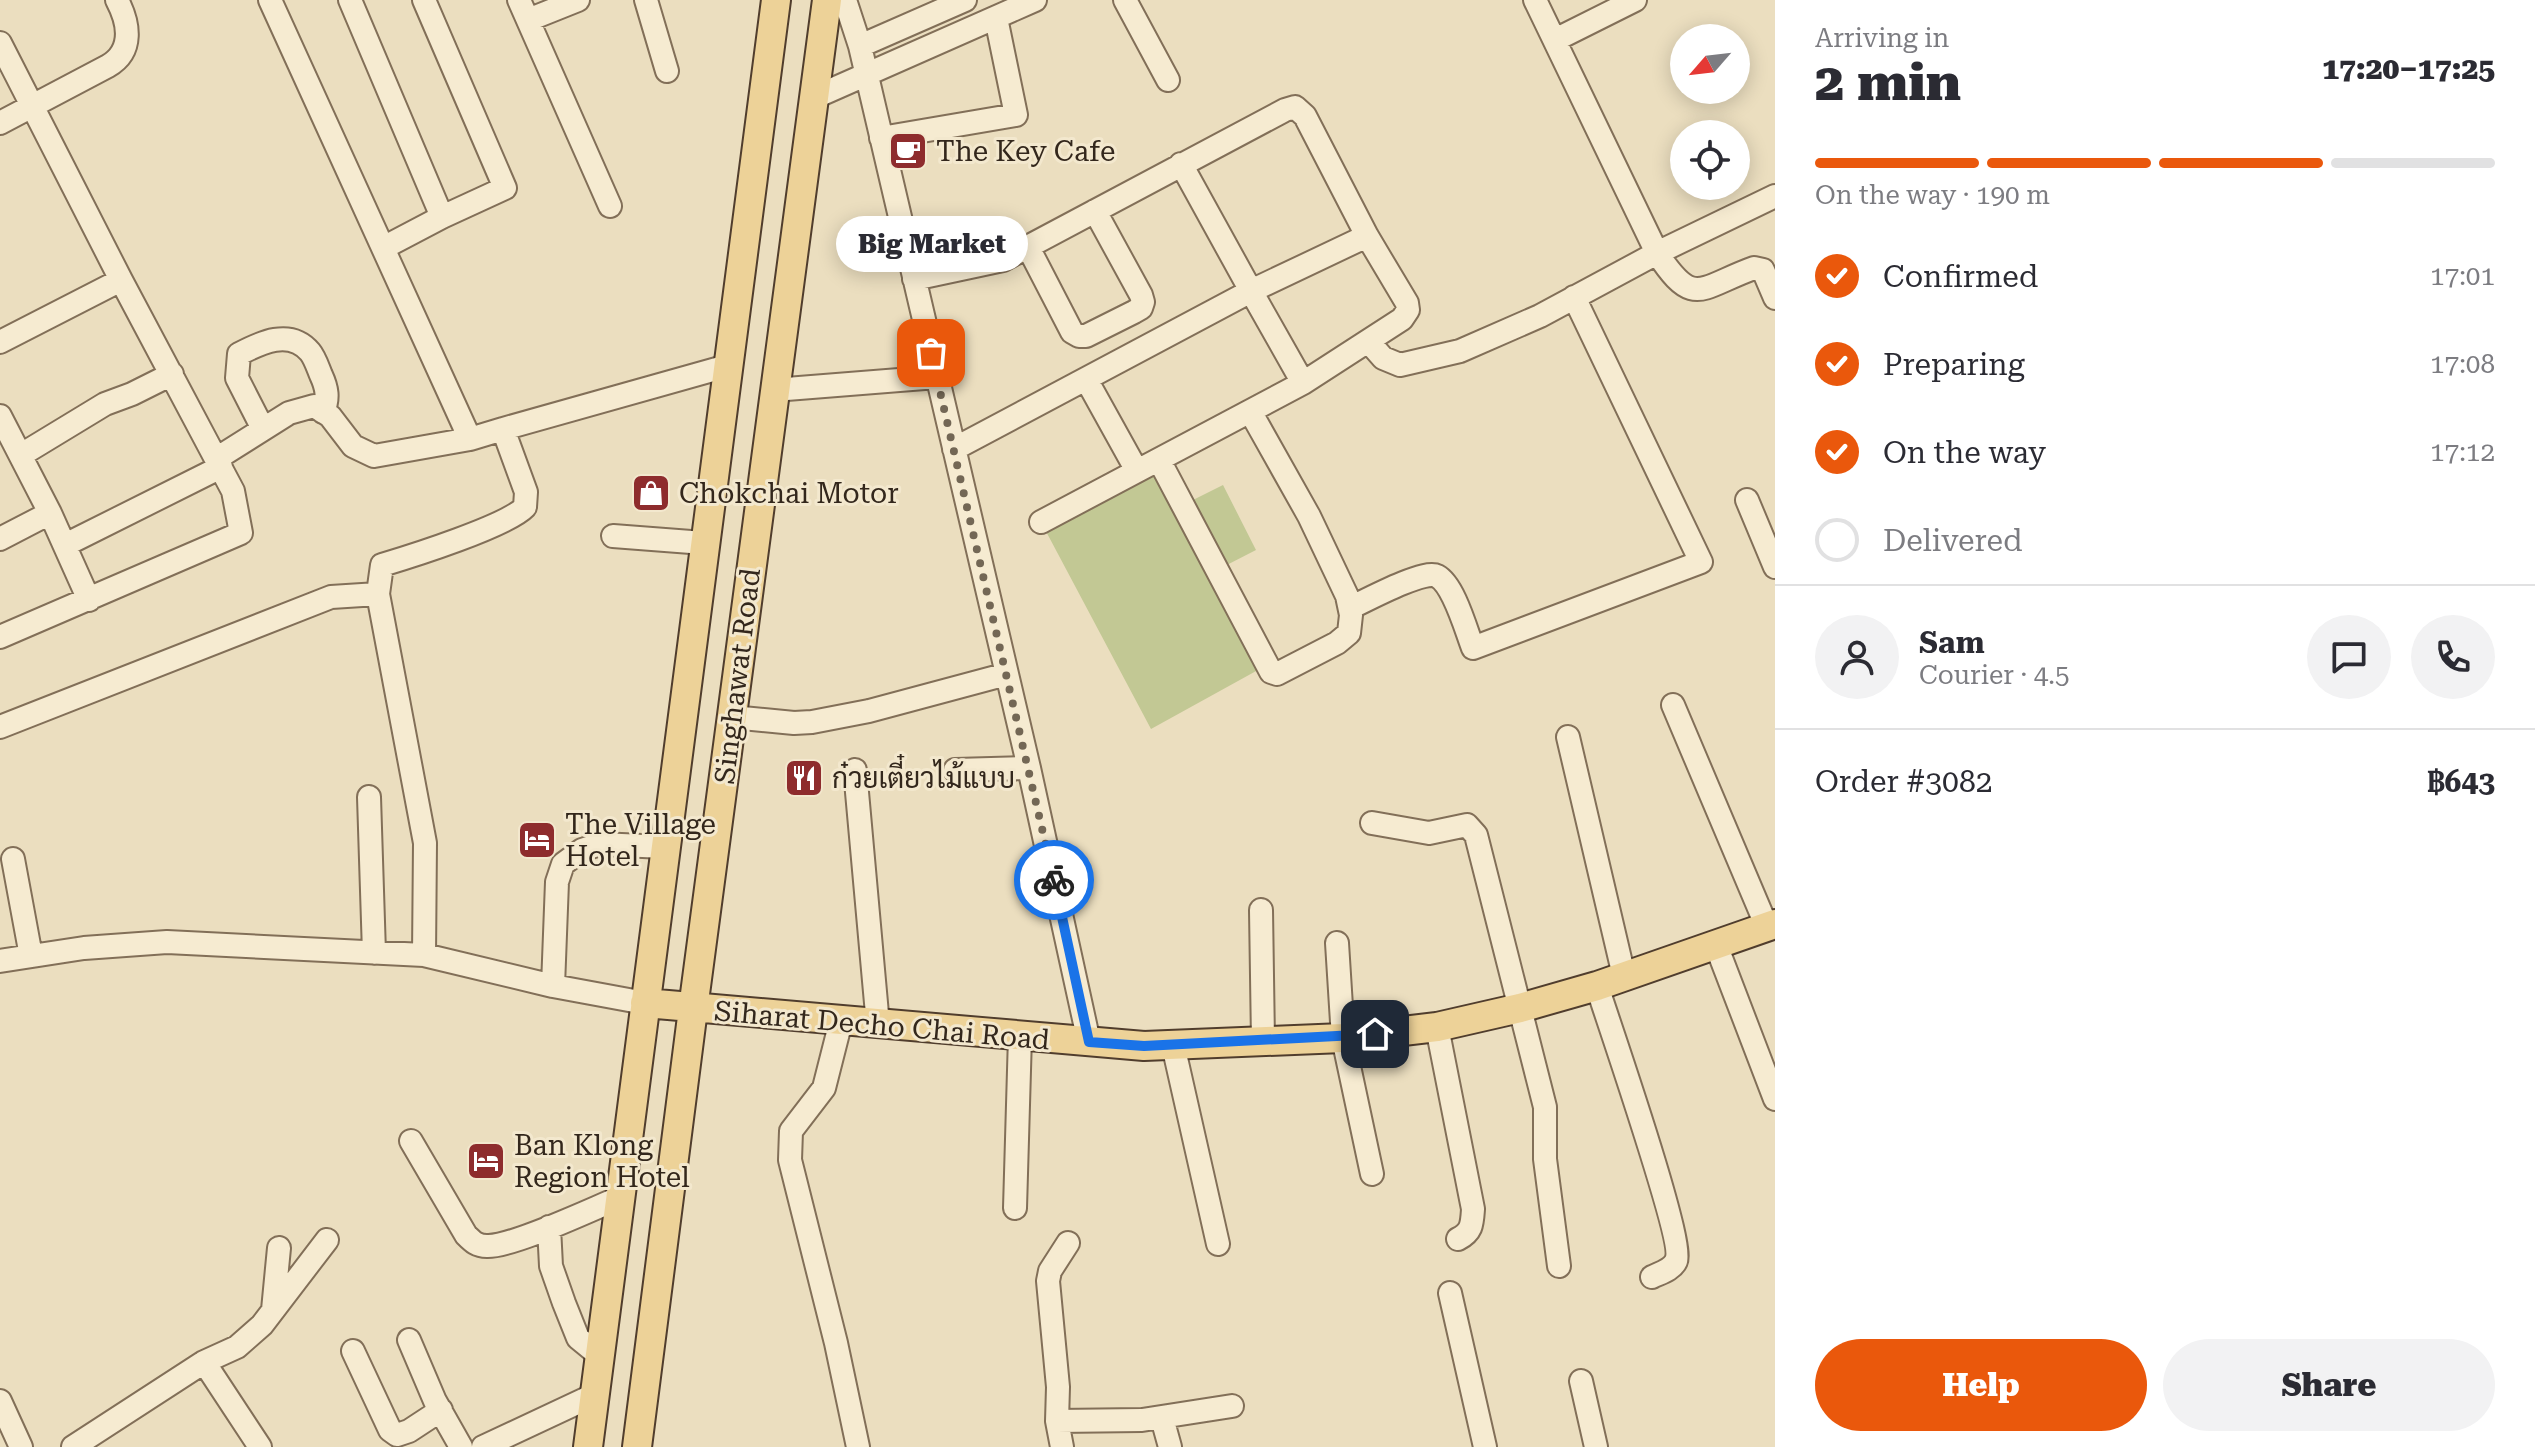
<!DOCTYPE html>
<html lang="en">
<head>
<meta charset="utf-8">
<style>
	body { margin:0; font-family:"Roboto Serif",Sarabun,serif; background:#f2f2f3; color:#2b2b33; height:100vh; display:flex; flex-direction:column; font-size:30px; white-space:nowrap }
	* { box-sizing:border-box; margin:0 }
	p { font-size:26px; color:#7c7c81 }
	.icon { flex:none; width:44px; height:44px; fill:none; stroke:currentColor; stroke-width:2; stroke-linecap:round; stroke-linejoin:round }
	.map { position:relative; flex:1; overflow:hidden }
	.panel { display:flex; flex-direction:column; background:#fff; width:760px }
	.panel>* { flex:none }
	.needle { width:52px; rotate:242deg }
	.buttons { position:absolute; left:1670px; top:24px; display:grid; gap:16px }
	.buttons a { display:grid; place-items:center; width:80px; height:80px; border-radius:50%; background:#fff; box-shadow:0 4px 20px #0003; font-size:40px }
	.pin { position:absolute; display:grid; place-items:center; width:68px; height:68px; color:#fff; margin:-34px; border-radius:16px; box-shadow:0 4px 12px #0006 }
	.courier { position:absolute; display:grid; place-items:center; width:80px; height:80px; margin:-40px; border:6px solid #1a73e8; border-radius:50%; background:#fff; color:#222; box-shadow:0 2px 10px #0007 }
	.bubble { position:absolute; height:56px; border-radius:28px; background:#fff; box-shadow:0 4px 20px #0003; font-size:26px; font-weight:800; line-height:56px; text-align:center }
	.overview em { font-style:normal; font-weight:800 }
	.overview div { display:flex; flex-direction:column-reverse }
	.overview { display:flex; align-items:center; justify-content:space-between; height:136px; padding:0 40px }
	h1 { font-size:52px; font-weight:800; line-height:60px }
	.bar { display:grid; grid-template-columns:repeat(4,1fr); gap:12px 8px; align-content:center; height:96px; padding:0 40px }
	.bar i { height:10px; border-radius:6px; background:#e1e1e2 }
	.bar .current { background:#ea580c }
	.bar p { grid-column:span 4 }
	.line { display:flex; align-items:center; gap:20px; padding:0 40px; border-top:2px solid #e1e1e2 }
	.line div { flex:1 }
	.round { display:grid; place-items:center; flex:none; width:84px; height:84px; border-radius:42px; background:#f2f2f3 }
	ol { padding:0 40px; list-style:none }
	li { display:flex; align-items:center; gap:24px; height:88px }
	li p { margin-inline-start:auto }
	li .icon { padding:8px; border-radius:50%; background:#ea580c; color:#fff; stroke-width:4 }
	li:last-child { color:#7c7c81 }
	li i { width:44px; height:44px; border:4px solid #e1e1e2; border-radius:50% }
	.primary-button { display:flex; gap:16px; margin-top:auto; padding:16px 40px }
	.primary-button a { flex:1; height:92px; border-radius:48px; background:#ea580c; color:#fff; font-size:32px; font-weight:800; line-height:92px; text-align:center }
	.primary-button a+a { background:#f2f2f3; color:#2b2b33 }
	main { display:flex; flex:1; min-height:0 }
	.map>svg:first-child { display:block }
	.park { fill:#c2c894 }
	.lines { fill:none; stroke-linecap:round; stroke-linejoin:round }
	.minor-casing { stroke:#826f58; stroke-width:26 }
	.major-casing { stroke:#503d2d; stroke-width:32 }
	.minor { stroke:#f6ebd1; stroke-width:22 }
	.major { stroke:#edd298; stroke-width:28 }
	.done { stroke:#736755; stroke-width:8; stroke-dasharray:0 14.4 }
	.route { stroke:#1a73e8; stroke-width:10 }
	.labels { text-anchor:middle; stroke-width:6; stroke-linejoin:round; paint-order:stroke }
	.poi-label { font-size:28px; fill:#33271c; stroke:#f3e8ce; text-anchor:start }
	.street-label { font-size:28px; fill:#33271c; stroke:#f3e8ce }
</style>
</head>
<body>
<main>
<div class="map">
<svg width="1775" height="1447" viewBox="0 0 1775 1447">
	<rect width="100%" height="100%" fill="#ebdebf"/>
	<path class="park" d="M1159,460L1183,505L1223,485L1256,550L1217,570L1267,665L1151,729L1041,522Z"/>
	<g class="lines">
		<defs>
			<path id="minor" d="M270,0L470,439L503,429
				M350,0L442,217
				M519,0L610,206
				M646,0L667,71
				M845,0L860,46L1029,768L1089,1042
				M1125,0L1168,80
				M1535,0L1657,253C1694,309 1699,288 1754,268L1763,270L1775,298
				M528,20L578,0
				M1555,40L1635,0
				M0,43L121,280L233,491L241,533L0,637
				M860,46L965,0
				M813,98L1035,0
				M0,123L108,66C134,51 129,23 117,0
				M881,138L1016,115L996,18
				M1028,247L1072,332L1079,336H1086L1134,312L1141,308L1143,302L1141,295L1095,211
				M383,248L442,217L505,188L424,0
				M914,279L1003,260L1285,110L1295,107L1305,116L1367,236L1407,303L1408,310L1402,319L1303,383L1041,522
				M1368,341L1383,358L1400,365L1460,351L1540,316L1657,253L1775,196
				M0,342L121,280
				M1086,379L1137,471
				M1303,383L1251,291L1367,236
				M774,390L937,377
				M0,416L50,513L89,600
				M263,429L237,378L239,354C260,343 290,328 310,352C315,358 318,368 321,375C327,388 329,398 323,412
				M954,449L1251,291L1181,164
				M21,455L105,404L132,394L172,374
				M216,459L289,413L314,406L330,416L353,446L374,456L470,439
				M1159,460L1271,672L1277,674L1337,643L1349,633L1351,615L1347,596L1309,516L1250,411
				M1747,500L1775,567
				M613,536L704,543
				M0,539L50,513
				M65,545L221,467
				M1350,608C1365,601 1424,569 1437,576C1454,585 1466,630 1473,648L1701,562L1574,297
				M1673,705L1767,927
				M732,717L794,723L812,722L869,711L1007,674
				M0,727L331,597L378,594
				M1568,737L1624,976
				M855,770L878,1025
				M955,770L1029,768
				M369,797L374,953
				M1372,823L1429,833L1467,825L1476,835L1545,1107V1159L1559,1266
				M13,859L31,956
				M1261,910L1263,1041
				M1337,943L1343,1038L1372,1174
				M1716,945L1775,1099
				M424,955L425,843L378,594L382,565C412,556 507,526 525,507L526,492L503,429L727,366
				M0,961L84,948L167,942L424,955L553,986L645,1003
				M553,986L557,882L563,864L582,850L600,844L664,847
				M1597,986C1608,1021 1685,1242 1676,1261C1672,1270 1660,1273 1652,1277
				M841,1021L824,1088L791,1131L790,1160L836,1343L858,1447
				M1437,1027L1473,1209C1472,1224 1472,1232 1458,1239
				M1173,1045L1218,1244
				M411,1141L466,1235C473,1242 477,1246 487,1246C512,1247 592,1209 619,1198
				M1015,1208L1020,1036
				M549,1227L551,1266L564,1303L578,1338L600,1356
				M1450,1293L1485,1447
				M273,1310L279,1248
				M409,1340L435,1401L461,1447
				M353,1351L390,1430L397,1435L409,1431L441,1410
				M204,1362L237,1347L262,1325L327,1240
				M1581,1381L1596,1447
				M0,1401L21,1447
				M1162,1418L1170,1447
				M1057,1421L1142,1420L1232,1406
				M73,1447L204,1362L260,1447
				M483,1447L594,1395
				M1062,1447L1057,1421L1058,1387L1048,1281L1050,1271L1068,1243"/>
			<path id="major" d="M645,1003L1144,1046L1343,1038L1437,1027L1520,1008L1597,986L1775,924
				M588,1447L776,0
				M637,1447L693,1009L827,0"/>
		</defs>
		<use href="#minor" class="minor-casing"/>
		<use href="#major" class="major-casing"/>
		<use href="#minor" class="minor"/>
		<use href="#major" class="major"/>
	</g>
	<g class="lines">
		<path class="done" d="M931,353L1054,880"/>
		<path class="route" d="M1054,880L1089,1042L1144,1046L1375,1034"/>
	</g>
	<defs>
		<symbol id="cafe-square" viewBox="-11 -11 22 22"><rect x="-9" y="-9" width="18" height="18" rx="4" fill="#8e2c2d" stroke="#f3e8ce"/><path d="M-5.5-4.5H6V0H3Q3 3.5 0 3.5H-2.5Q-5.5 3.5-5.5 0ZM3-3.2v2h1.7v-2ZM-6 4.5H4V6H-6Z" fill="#fff"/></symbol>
		<symbol id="shop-square" viewBox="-11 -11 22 22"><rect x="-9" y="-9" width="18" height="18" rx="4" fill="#8e2c2d" stroke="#f3e8ce"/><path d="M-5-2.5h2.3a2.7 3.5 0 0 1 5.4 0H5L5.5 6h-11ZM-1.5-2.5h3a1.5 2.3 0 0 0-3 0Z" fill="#fff"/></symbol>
		<symbol id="restaurant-square" viewBox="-11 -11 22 22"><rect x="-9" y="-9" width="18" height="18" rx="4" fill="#8e2c2d" stroke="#f3e8ce"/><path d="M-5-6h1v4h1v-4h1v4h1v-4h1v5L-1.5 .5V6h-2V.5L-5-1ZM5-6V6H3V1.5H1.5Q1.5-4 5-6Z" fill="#fff"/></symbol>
		<symbol id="hotel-square" viewBox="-11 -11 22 22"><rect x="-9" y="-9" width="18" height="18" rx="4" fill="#8e2c2d" stroke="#f3e8ce"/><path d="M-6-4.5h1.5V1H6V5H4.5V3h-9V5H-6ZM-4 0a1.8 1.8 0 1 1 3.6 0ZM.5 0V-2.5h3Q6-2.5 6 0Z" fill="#fff"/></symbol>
	</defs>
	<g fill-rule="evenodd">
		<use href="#cafe-square" x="886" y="129" width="44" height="44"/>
		<use href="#shop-square" x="629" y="471" width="44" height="44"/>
		<use href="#restaurant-square" x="782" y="756" width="44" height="44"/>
		<use href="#hotel-square" x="515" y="818" width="44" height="44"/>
		<use href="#hotel-square" x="464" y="1139" width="44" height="44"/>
	</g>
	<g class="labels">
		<g class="poi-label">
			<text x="936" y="161">The Key Cafe</text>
			<text x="679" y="503">Chokchai Motor</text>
			<text x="832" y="788">ก๋วยเตี๋ยวไม้แบบ</text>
			<text x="565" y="834">The Village<tspan x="565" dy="32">Hotel</tspan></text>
			<text x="514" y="1155">Ban Klong<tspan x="514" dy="32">Region Hotel</tspan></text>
		</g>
		<g class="street-label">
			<text transform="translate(737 676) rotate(-83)" y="10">Singhawat Road</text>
			<text transform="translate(882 1025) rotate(5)" y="10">Siharat Decho Chai Road</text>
		</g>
	</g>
</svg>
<div class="buttons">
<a><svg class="needle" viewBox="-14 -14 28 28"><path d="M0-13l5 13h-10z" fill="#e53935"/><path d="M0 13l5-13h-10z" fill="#7c7c81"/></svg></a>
<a><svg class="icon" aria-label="locate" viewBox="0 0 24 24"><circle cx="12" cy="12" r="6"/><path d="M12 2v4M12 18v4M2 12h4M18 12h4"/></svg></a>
</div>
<div class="pin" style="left:931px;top:353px;background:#ea580c"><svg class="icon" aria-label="bag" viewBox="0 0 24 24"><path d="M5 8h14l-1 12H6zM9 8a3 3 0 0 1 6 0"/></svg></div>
<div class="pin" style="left:1375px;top:1034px;background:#1f2937"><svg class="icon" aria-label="home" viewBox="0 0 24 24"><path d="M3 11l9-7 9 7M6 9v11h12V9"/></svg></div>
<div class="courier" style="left:1054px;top:880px"><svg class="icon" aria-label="bike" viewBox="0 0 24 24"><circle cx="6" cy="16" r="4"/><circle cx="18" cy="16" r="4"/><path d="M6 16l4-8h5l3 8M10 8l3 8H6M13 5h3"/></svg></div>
<div class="bubble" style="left:836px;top:216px;width:192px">Big Market</div>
</div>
<section class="panel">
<div class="overview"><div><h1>2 min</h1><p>Arriving in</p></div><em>17:20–17:25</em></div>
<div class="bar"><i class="current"></i><i class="current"></i><i class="current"></i><i></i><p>On the way · 190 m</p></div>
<ol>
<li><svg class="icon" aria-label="check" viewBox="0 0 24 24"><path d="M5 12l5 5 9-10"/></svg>Confirmed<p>17:01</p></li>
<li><svg class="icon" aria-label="check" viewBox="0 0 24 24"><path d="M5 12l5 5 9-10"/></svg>Preparing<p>17:08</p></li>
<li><svg class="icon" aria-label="check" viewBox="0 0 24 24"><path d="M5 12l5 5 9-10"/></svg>On the way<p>17:12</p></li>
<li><i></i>Delivered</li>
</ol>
<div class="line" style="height:144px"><a class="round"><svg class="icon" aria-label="person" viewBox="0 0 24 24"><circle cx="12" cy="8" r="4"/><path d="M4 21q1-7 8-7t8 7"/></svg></a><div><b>Sam</b><p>Courier · 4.5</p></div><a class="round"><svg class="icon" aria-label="chat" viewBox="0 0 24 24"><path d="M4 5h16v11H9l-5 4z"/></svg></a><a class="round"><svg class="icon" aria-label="phone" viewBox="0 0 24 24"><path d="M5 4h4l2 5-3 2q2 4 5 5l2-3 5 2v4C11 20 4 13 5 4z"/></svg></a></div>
<div class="line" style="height:104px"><div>Order #3082</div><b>฿643</b></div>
<div class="primary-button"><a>Help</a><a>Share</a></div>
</section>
</main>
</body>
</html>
